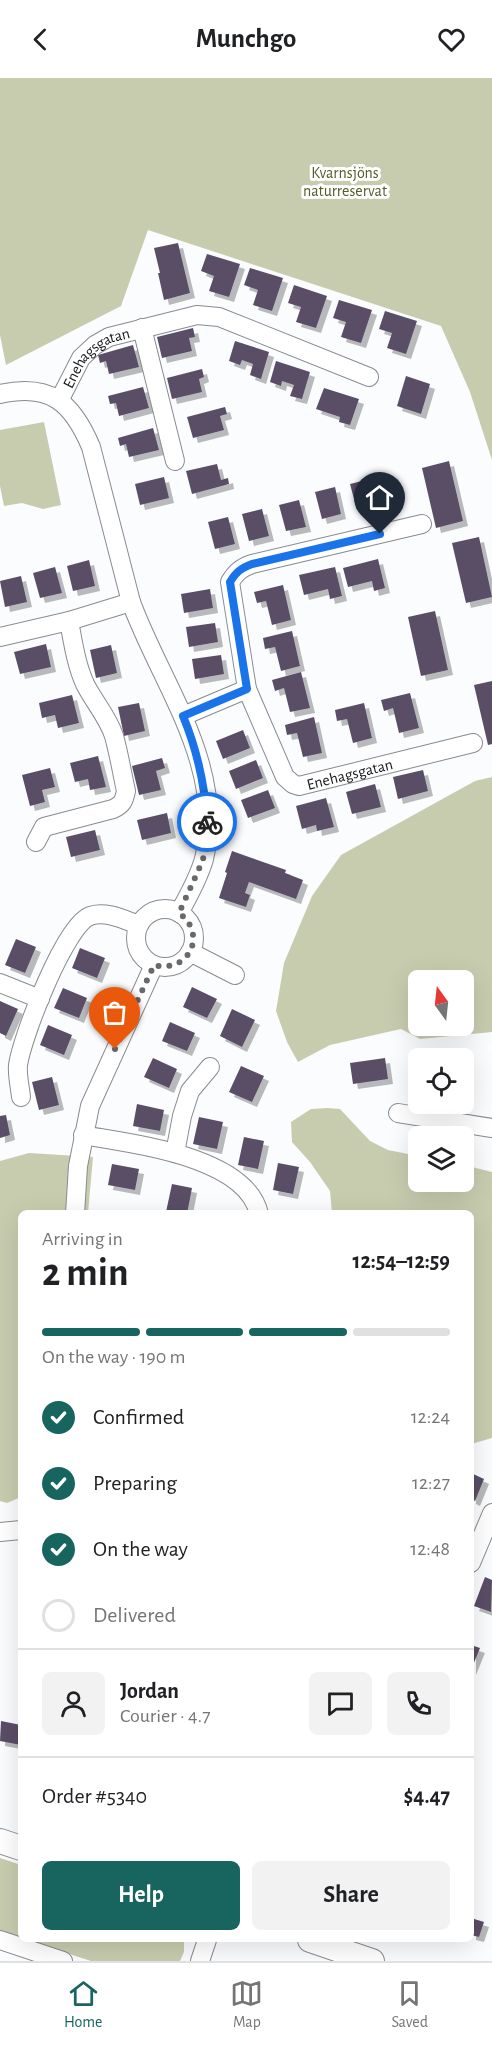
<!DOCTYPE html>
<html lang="en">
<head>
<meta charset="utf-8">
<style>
	body { margin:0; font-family:"Alegreya Sans",sans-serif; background:#f2f2f2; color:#202124; height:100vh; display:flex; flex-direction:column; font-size:22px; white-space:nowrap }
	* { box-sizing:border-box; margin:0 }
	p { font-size:20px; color:#757577 }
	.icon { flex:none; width:33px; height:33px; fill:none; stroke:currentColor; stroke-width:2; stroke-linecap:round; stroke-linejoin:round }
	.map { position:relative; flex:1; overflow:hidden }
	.details { position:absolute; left:18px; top:1132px; width:456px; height:732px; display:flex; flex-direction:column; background:#fff; border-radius:9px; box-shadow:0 6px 24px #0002 }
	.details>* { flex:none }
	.needle { width:39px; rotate:345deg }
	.fabs { position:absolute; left:408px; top:892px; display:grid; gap:12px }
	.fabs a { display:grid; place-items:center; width:66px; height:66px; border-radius:9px; background:#fff; box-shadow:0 6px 24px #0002; font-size:30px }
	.pin { position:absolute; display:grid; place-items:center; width:51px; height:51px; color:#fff; margin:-62px -26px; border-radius:50% 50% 50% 0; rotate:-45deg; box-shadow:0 0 6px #0007 }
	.pin .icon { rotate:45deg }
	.courier { position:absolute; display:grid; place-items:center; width:60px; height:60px; margin:-30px; border:4px solid #1a73e8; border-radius:50%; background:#fff; color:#222; box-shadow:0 2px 8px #0007 }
	.head em { font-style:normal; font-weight:600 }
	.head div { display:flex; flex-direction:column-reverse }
	.head { display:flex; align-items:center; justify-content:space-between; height:102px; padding:0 24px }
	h1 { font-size:39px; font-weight:600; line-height:45px }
	.bar { display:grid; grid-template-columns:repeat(4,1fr); gap:9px 6px; align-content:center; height:72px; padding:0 24px }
	.bar i { height:8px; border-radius:4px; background:#e0e0e0 }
	.bar .current { background:#186560 }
	.bar p { grid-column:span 4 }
	.line { display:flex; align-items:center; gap:15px; padding:0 24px; border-top:2px solid #e0e0e0 }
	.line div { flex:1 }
	.round { display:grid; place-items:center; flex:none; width:63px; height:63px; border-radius:9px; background:#f2f2f2 }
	ol { padding:0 24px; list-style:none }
	li { display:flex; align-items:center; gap:18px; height:66px }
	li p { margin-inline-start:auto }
	li .icon { padding:6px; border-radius:50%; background:#186560; color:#fff; stroke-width:4 }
	li:last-child { color:#757577 }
	li i { width:33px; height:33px; border:3px solid #e0e0e0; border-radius:50% }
	.cta { display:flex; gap:12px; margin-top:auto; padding:12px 24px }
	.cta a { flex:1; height:69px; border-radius:9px; background:#186560; color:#fff; font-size:24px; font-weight:600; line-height:69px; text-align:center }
	.cta a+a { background:#f2f2f2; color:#202124 }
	header { display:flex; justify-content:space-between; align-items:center; height:78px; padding:0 24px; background:#fff; font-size:27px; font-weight:600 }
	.menu { display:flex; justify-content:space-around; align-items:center; height:84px; border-top:2px solid #e0e0e0; background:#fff; font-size:16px; color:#757577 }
	.menu a { display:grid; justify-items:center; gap:3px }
	.menu .current { color:#186560 }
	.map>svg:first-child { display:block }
	.green { fill:#c8ccaf; fill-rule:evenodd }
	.building { fill:#5a4e66; filter:url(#shadow) }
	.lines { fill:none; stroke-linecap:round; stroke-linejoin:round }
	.minor-casing { stroke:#888b90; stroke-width:20 }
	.secondary-casing { stroke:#888b90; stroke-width:26 }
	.minor { stroke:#fff; stroke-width:18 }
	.secondary { stroke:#fff; stroke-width:24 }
	.done { stroke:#68696b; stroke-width:6; stroke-dasharray:0 10.8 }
	.route { stroke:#1a73e8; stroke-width:8 }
	.labels { text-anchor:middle; stroke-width:6; stroke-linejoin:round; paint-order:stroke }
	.park-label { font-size:16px; fill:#565b29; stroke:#fff }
	.street-label { font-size:16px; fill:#191a1c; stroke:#fff }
</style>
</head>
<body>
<header><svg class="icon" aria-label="back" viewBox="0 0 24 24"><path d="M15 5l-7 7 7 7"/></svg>Munchgo<svg class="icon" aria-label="heart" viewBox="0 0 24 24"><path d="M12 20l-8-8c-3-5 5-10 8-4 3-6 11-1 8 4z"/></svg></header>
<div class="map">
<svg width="492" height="1883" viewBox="0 0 492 1883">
	<defs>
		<filter id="shadow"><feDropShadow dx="5" dy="5" stdDeviation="0" flood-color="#0004"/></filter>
	</defs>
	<rect width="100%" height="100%" fill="#fafcfe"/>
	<path class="green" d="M0,0H492V382L470,314L441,248L148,152L121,228L6,287L0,257Z
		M44,344L61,427L43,431L22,425L4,428L0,408V352Z
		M492,699V954L420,961L401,951L330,967L298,984L287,964L276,933L284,885L312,818L341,777L475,703ZM418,903H464V948H418Z
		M328,1030L340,1031L370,1063L388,1072L418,1078V1104H464V1087L492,1094V1360L471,1366V1136L332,1135L330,1113L310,1084L292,1064L291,1044L311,1031Z
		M29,1075L93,1079L88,1135L21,1136V1419L7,1425L0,1423V1083Z
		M0,1780L21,1787V1860L0,1853Z
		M26,1862H184V1874L180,1883H91Z"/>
	<path class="building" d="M178,165L190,215L164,222L158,195H160L154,170Z
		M207,176L240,186L229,219L209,213L214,198L201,193Z
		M250,190L283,200L272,233L253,227L258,212L244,207Z
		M294,207L327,218L316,250L296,244L301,229L288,225Z
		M339,222L372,232L361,265L341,259L346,244L333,240Z
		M385,233L417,243L406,276L387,270L392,255L379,251Z
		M193,250L195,259L189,260L192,273L162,280L157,259Z
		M235,263L269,274L261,301L250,297L253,286L242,282L240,287L229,283Z
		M133,267L139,289L109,296L106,283L100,285L98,277Z
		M276,283L310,294L302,321L290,318L294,307L282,303L281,308L270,304Z
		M202,291L204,299L199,301L202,314L172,321L167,300Z
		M406,298L430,306L421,336L397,328Z
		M143,309L149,330L119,338L116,325L110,326L108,318Z
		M324,310L359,321L350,347L339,344L340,339L316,331Z
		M225,329L227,336L220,338L224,352L193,360L187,339Z
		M153,350L159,372L129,379L126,366L120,368L118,360Z
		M449,383L463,443L436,450L422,390Z
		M217,386L221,402L228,400L229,406L192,416L186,393Z
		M164,399L169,420L140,427L135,406Z
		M370,401L376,427L357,432L350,406Z
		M335,409L341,436L322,441L315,414Z
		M299,422L306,449L286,453L279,427Z
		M262,431L269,458L249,463L242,436Z
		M228,439L235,466L215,471L208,444Z
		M479,459L492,519L466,525L452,465Z
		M378,481L385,510L374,513L372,503L348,509L343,490Z
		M89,482L95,508L73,513L67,488Z
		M55,489L62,515L40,520L33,495Z
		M335,489L342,518L330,521L328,511L304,517L299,497Z
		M21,498L27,524L5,529L0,503Z
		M283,507L291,542L272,547L266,523L257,525L254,514Z
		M210,511L213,530L184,535L181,516Z
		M435,533L448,592L421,598L408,539Z
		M215,545L218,564L189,569L186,549Z
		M292,553L300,588L281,593L275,569L265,571L263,560Z
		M46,566L51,589L20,596L14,574Z
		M111,567L117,595L96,600L90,572Z
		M221,577L224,596L195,601L192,581Z
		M301,594L310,630L290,634L284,610L275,613L272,602Z
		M492,603V666L488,667L474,607Z
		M410,615L419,650L399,655L393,630L384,633L381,622Z
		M72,617L79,645L58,650L55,637L42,640L39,625Z
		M139,625L145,653L124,658L118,629Z
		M364,625L372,660L353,665L347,641L337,643L335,632Z
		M314,639L322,675L303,679L297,655L287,657L285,647Z
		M243,652L250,670L223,681L216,663Z
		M98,678L106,709L90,712L88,701L75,704L70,685Z
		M162,680L165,690L156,693L161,712L139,717L132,688Z
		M256,682L263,700L236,711L229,693Z
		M50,690L55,709L42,712L45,724L30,728L22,697Z
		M423,692L428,713L398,721L393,699Z
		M375,706L381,729L352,736L346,714Z
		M268,712L275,730L248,740L241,722Z
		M326,720L334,749L317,753L316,747L302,751L296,728Z
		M167,735L171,755L142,762L137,742Z
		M95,752L100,772L71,779L66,759Z
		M232,773L286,792L285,795L303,802L296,821L249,804L245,815L250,817L246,829L219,820L227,795L225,794Z
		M16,861L36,869L25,895L5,887Z
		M80,870L105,880L97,900L72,890Z
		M192,909L217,921L207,940L183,929Z
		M63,910L87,920L79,940L54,930Z
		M0,923L18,931L6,958L0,955Z
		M232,931L255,942L242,969L220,958Z
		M170,944L195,955L187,973L162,963Z
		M48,947L72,957L64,977L40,967Z
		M153,980L177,991L169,1010L144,999Z
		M385,980L388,1001L353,1006L350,985Z
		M241,988L264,998L252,1024L229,1014Z
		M52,999L59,1027L39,1032L32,1004Z
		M137,1026L164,1032L160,1053L133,1048Z
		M6,1037L10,1057L0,1060V1038Z
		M199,1039L223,1044L217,1071L193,1066Z
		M244,1059L264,1063L258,1091L238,1087Z
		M278,1085L299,1089L293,1116L273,1112Z
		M112,1086L139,1091L135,1112L108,1107Z
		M172,1106L192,1110L187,1136L166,1134Z
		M471,1395L484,1401L475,1423L471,1421Z
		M485,1499L492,1502L491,1534L474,1528Z
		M471,1567L480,1570L471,1592Z
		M1,1643L21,1647V1667L0,1663Z
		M471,1840L484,1844L479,1859L471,1857Z"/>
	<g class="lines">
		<defs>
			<g id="minor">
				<path d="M142,250L175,383"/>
				<path d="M0,316C50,305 72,324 91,369L131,524C161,606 226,688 204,781C199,799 188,819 179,835"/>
				<path id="s1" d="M60,321L81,280L95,267L109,259L197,237L219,239L369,299"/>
				<path id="s2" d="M422,446L252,486C241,490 236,494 230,504L247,611L285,699L293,706L299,708L473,665"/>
				<path d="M0,559L69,543L131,524"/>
				<path d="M183,638L247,611"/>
				<path d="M36,764L44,749L113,731C122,727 124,723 126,713C122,695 119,676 114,658C108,639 94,624 85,606C76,586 73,564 69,543"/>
				<circle cx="165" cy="860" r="29"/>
				<path d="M190,874L235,897"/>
				<path d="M0,905L40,921"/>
				<path d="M21,1019C20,1009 17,997 18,987C22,959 65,847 90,838C105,832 125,842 139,847"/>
				<path d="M398,1035L492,1050"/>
				<path d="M83,1057C132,1066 246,1078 259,1136"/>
				<path d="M175,1075L182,1038L190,1013L210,989"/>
				<path d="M75,1136L78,1088L90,1028L154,887"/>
				<path d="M0,1454L21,1452"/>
				<path d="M471,1485L492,1435"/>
				<path d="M0,1862L63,1883"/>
				<path d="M200,1883L207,1862"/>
			</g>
			<path id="secondary" d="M0,1763L21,1770
				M310,1862L372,1883"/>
		</defs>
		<use href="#minor" class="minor-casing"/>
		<use href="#secondary" class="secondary-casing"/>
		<use href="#minor" class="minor"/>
		<use href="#secondary" class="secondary"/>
	</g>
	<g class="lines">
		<path class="done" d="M115,971L154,887C189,896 208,856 179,835L203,782L207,744"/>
		<path class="route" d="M207,744C205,707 197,672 183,638L247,611L230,504C236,494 241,490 252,486L380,456"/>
	</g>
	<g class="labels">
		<g class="park-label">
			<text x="345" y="100">Kvarnsjöns<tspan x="345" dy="18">naturreservat</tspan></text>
		</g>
		<g class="street-label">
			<text dy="6" stroke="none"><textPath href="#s1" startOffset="58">Enehagsgatan</textPath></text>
			<text dy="6" stroke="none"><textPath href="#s2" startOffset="477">Enehagsgatan</textPath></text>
		</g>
	</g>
</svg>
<div class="fabs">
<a><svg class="needle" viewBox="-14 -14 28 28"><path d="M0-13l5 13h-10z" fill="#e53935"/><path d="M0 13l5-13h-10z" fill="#757577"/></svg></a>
<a><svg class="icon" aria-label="locate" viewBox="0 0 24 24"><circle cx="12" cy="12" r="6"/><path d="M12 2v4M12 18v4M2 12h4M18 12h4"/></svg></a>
<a><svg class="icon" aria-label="layers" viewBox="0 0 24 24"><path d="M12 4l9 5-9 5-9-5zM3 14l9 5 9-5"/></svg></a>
</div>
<div class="pin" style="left:115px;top:971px;background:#ea580c"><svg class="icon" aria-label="bag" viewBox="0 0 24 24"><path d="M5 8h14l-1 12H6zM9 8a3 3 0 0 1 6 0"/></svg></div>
<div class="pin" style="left:380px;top:456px;background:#1f2937"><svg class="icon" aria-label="home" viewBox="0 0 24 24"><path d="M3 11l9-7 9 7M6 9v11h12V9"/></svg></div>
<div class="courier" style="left:207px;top:744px"><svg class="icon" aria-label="bike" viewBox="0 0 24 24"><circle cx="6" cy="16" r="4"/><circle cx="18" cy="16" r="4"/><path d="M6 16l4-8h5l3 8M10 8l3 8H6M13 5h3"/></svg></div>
<section class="details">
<div class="head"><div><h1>2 min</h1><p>Arriving in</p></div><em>12:54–12:59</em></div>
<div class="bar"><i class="current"></i><i class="current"></i><i class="current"></i><i></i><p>On the way · 190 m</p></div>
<ol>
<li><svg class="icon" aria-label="check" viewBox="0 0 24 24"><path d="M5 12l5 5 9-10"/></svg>Confirmed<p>12:24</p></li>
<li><svg class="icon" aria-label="check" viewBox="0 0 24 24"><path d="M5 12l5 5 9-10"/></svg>Preparing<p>12:27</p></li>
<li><svg class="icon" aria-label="check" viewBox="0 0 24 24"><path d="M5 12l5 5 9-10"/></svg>On the way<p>12:48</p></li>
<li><i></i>Delivered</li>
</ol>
<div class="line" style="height:108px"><a class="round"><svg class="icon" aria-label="person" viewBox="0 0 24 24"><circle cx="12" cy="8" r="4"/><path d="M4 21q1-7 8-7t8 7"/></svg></a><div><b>Jordan</b><p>Courier · 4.7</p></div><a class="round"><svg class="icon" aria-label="chat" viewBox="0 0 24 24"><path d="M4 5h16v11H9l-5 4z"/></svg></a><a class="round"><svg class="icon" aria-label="phone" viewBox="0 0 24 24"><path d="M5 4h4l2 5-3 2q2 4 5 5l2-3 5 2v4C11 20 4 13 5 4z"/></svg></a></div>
<div class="line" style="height:78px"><div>Order #5340</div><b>$4.47</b></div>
<div class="cta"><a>Help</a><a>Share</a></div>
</section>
</div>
<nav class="menu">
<a class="current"><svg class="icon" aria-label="home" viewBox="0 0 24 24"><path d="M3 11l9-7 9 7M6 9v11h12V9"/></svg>Home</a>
<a><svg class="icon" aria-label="map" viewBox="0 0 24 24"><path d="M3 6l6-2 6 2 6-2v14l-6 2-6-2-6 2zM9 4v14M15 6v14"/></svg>Map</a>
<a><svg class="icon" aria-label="saved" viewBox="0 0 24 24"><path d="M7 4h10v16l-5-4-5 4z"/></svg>Saved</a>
</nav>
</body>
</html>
